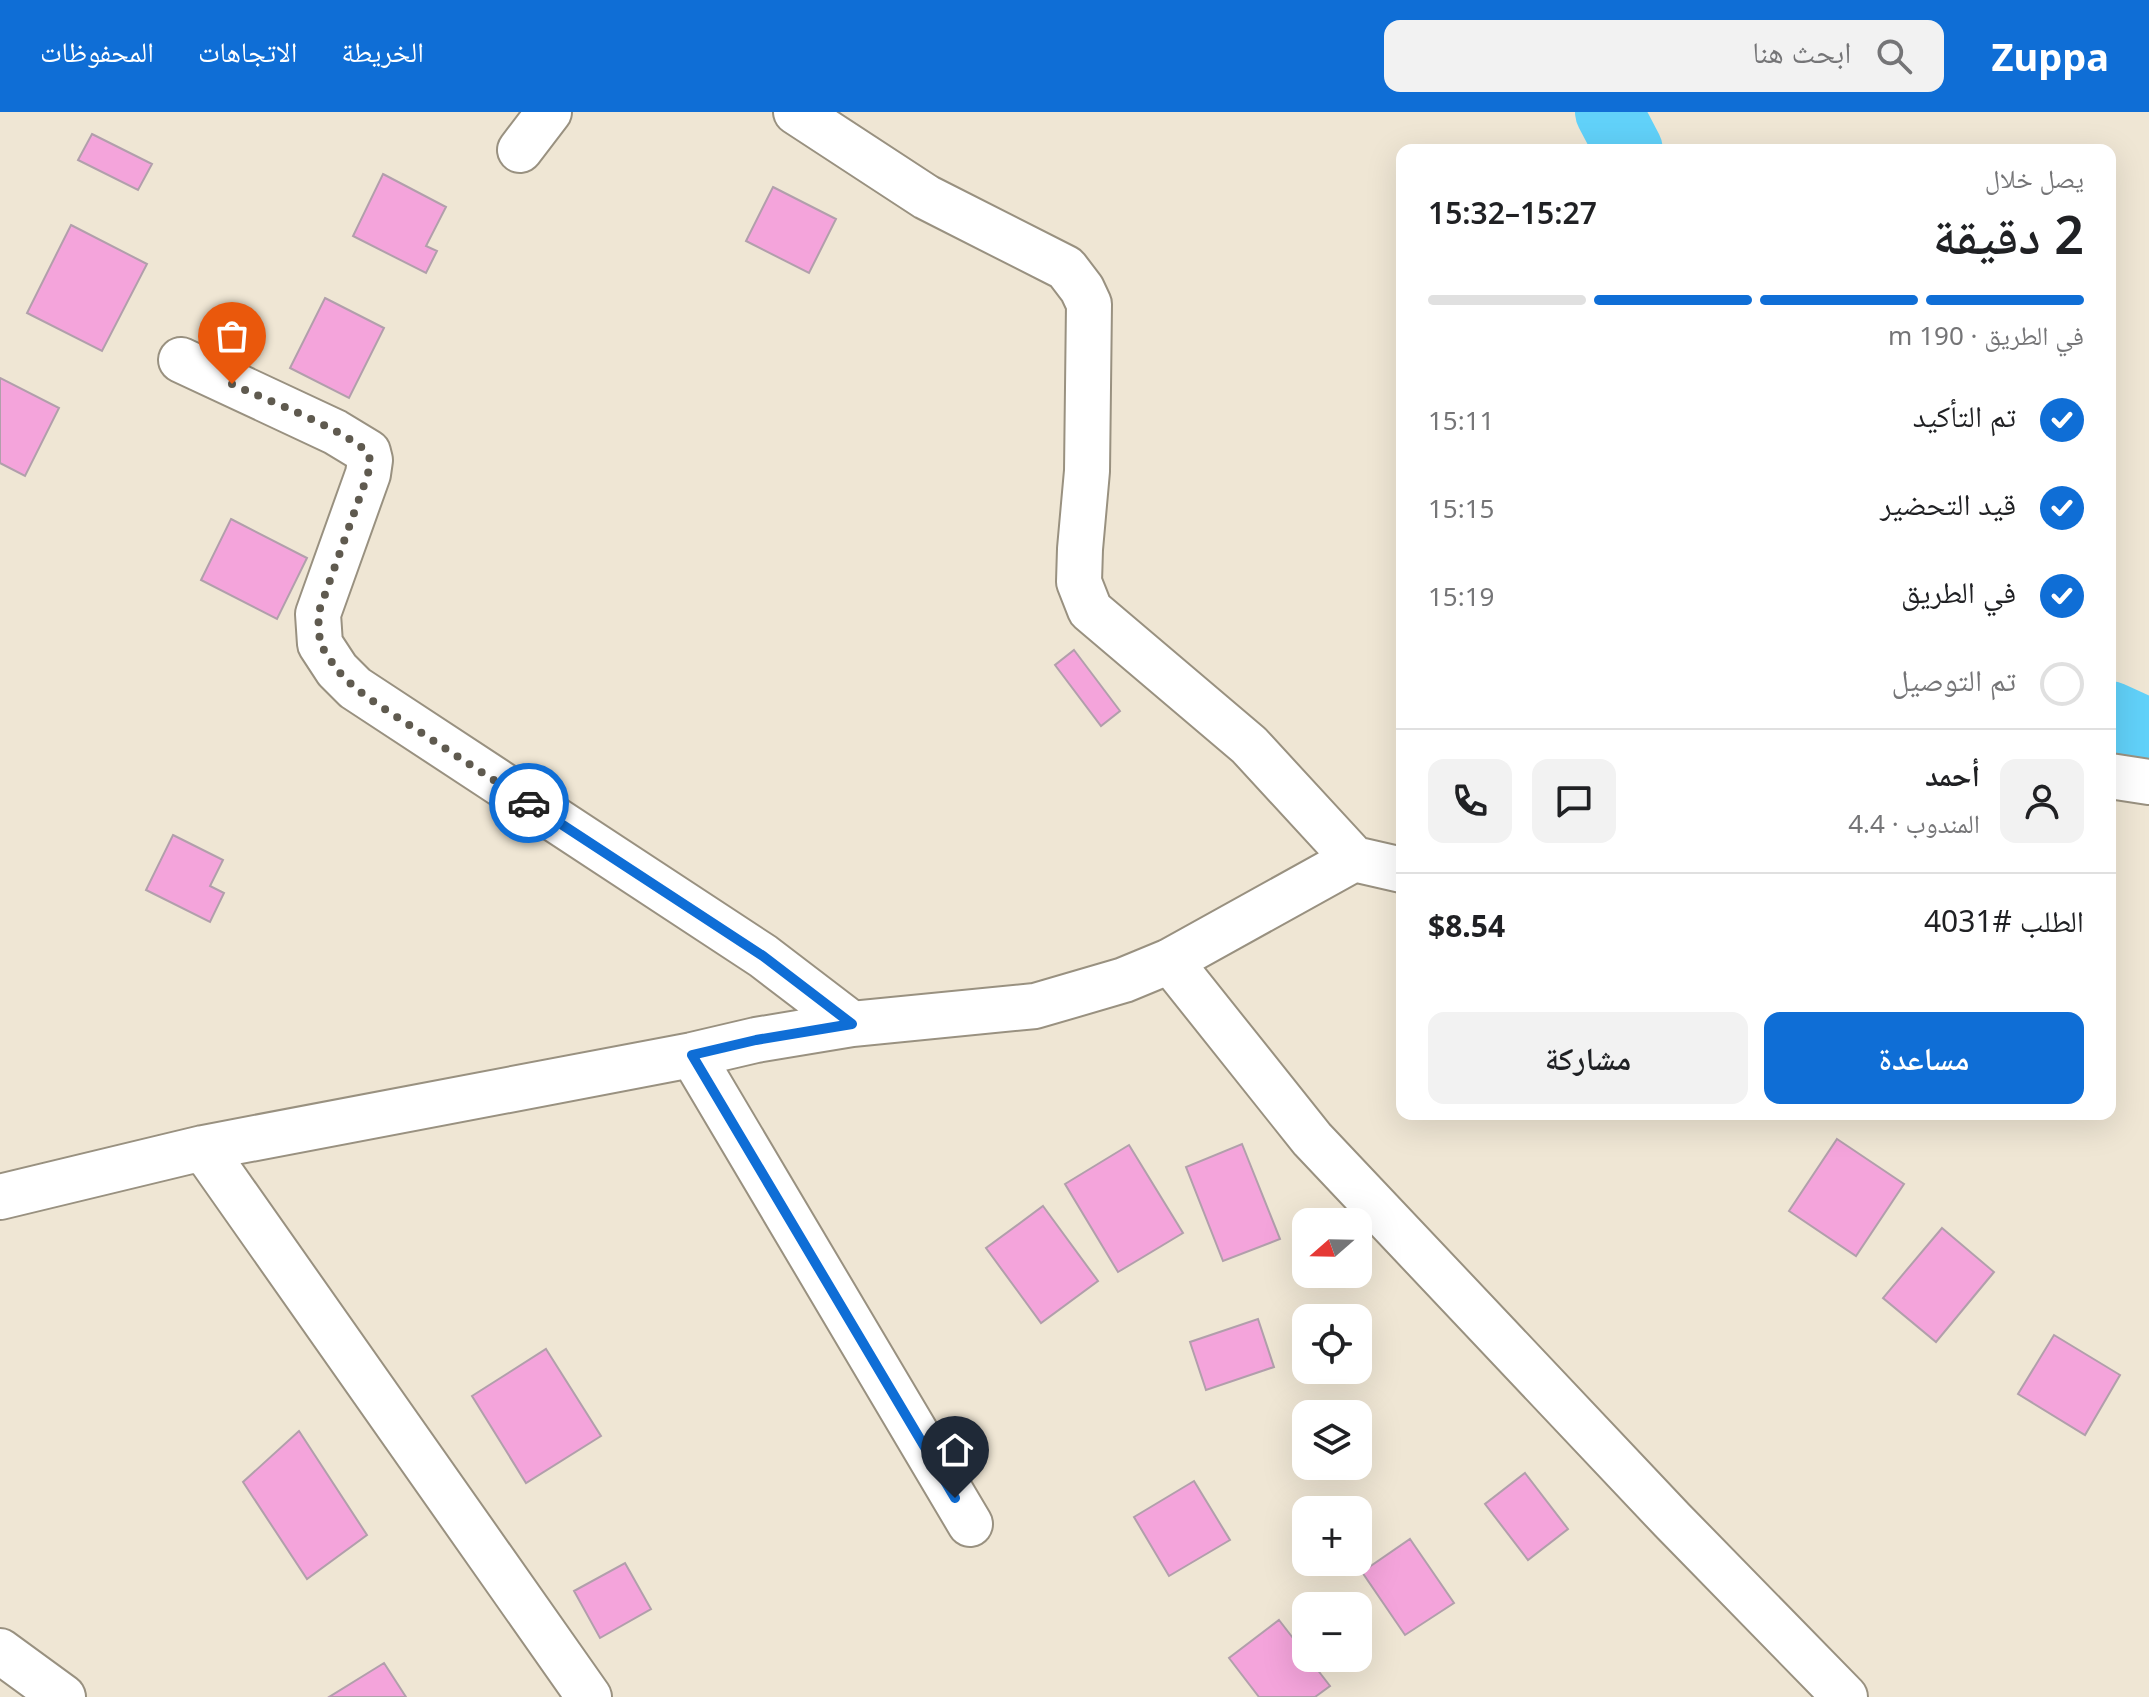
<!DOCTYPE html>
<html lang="ar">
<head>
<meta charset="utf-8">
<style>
	body { margin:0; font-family:"Noto Sans","Noto Naskh Arabic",sans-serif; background:#f2f2f2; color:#202124; direction:rtl; height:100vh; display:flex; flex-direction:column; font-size:30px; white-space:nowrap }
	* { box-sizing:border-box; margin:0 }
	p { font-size:26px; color:#757577 }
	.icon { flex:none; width:44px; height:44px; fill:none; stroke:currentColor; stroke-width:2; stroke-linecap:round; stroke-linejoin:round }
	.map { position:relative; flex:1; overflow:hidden; direction:ltr }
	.side { position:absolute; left:1396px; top:32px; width:720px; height:976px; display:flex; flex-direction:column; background:#fff; border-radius:16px; box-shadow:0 8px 32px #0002; direction:rtl }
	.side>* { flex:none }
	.needle { width:52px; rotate:250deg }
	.buttons { position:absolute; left:1292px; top:1096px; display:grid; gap:16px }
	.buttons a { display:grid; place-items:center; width:80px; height:80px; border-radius:16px; background:#fff; box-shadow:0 8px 32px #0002; font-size:40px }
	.pin { position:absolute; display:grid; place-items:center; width:68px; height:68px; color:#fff; margin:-82px -34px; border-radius:50% 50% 50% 0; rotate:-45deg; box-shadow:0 0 8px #0007 }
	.pin .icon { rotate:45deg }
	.courier { position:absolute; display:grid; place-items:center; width:80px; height:80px; margin:-40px; border:6px solid #0f6ed6; border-radius:50%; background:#fff; color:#222; box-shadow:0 2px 10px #0007 }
	.summary em { font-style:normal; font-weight:600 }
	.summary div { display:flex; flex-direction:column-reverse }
	.summary { display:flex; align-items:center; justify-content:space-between; height:136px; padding:0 32px }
	h1 { font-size:52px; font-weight:600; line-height:60px }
	.bar { display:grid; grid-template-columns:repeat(4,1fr); gap:12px 8px; align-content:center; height:96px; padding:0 32px }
	.bar i { height:10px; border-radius:6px; background:#e0e0e0 }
	.bar .on { background:#0f6ed6 }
	.bar p { grid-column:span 4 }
	.line { display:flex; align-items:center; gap:20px; padding:0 32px; border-top:2px solid #e0e0e0 }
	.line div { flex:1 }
	.round { display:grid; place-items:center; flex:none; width:84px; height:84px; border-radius:16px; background:#f2f2f2 }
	ol { padding:0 32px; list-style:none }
	li { display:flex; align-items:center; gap:24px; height:88px }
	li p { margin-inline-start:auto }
	li .icon { padding:8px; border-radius:50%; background:#0f6ed6; color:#fff; stroke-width:4 }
	li:last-child { color:#757577 }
	li i { width:44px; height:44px; border:4px solid #e0e0e0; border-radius:50% }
	.action { display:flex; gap:16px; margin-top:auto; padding:16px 32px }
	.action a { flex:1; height:92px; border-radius:16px; background:#0f6ed6; color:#fff; font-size:32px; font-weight:600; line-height:92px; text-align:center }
	.action a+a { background:#f2f2f2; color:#202124 }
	header { display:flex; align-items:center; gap:48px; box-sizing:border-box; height:112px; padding:0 40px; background:#0f6ed6; color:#fff }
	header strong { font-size:38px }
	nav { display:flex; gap:44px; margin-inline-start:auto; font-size:28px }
	.search { width:560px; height:72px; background:#f2f2f2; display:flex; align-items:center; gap:20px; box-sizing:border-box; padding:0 28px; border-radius:16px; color:#757577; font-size:30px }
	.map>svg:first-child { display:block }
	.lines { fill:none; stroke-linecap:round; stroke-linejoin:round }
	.river { stroke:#61d1f9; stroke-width:68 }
	.building { fill:#f4a4db; stroke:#b19fab; stroke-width:2 }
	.minor-casing { stroke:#999180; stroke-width:48 }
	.minor { stroke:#fff; stroke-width:44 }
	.done { stroke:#5f5a4f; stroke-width:8; stroke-dasharray:0 14.4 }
	.route { stroke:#0f6ed6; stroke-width:10 }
</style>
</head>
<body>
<header>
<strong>Zuppa</strong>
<div class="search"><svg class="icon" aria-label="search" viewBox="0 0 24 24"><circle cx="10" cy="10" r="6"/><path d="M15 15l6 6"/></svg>ابحث هنا</div>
<nav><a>الخريطة</a><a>الاتجاهات</a><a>المحفوظات</a></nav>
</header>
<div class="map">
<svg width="2149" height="1585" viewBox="0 0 2149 1585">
	<rect width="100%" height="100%" fill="#efe6d4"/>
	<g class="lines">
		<path class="river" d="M1609,0L1629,38
			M2110,603L2149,621"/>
	</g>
	<path class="building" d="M92,22L152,52L138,78L78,48Z
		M383,62L446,95L426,134L437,139L426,161L353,124Z
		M773,75L836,107L809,161L746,129Z
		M71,113L147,152L102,239L27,201Z
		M325,186L384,216L349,286L290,256Z
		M0,266L59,296L25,364L0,351Z
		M231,407L307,446L277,507L201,468Z
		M1074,538L1120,599L1101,614L1055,553Z
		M173,723L223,748L210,774L224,781L210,810L146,778Z
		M1837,1027L1904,1072L1856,1144L1789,1099Z
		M1242,1032L1280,1127L1223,1149L1186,1055Z
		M1129,1033L1183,1121L1118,1160L1065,1072Z
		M1043,1094L1098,1169L1041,1211L986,1136Z
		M1942,1116L1994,1160L1936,1230L1883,1186Z
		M1258,1207L1274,1255L1206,1278L1190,1230Z
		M2054,1223L2120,1263L2085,1323L2018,1282Z
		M546,1237L601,1324L526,1371L472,1284Z
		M299,1319L367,1423L307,1467L243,1370Z
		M1525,1361L1568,1417L1528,1448L1485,1392Z
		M1194,1369L1230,1428L1169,1464L1134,1405Z
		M1410,1427L1454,1491L1405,1523L1362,1460Z
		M625,1451L651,1497L600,1526L574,1479Z
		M1279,1508L1330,1574L1315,1585H1259L1229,1546Z
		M384,1551L406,1585H329Z"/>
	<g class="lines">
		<defs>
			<path id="minor" d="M796,0L926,85L1066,156L1082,177L1089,192L1087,359L1080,437L1079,470L1090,498L1249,633L1354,747L1402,758
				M520,38L549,0
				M181,248L335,320L368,340L370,348L368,362L318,502L320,532L337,558L355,576L763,844L852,912
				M2110,664L2149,670
				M1170,849L1312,1027L1672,1408L1845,1585
				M692,943L970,1412
				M203,1036L589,1585
				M0,1085L203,1036L692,943L756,928L852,912L1035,894L1124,868L1170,849L1354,747
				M0,1539L63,1585"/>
		</defs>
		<use href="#minor" class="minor-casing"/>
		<use href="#minor" class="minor"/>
	</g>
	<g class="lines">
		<path class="done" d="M232,272C266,288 341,316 366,339C372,345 369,354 368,362L318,502L320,532L337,558L355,576L377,592L529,691"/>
		<path class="route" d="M529,691L763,844L852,912L756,928L692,943L955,1386"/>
	</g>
</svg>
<div class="buttons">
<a><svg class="needle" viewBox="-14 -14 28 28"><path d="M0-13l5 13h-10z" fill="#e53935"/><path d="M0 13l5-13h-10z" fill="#757577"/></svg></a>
<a><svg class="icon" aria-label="locate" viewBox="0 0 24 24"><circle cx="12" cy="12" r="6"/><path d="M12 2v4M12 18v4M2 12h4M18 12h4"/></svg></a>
<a><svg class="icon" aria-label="layers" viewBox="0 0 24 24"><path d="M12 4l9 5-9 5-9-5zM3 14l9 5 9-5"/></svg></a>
<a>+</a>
<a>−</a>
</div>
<div class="pin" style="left:232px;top:272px;background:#ea580c"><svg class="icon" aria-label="bag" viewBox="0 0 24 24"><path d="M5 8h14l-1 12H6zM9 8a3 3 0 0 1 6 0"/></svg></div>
<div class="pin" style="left:955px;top:1386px;background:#1f2937"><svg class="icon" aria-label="home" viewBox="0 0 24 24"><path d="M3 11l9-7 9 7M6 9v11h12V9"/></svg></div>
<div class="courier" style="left:529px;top:691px"><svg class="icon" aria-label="car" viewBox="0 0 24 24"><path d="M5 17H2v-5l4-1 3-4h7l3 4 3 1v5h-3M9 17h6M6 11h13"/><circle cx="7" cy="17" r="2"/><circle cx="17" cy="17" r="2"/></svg></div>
<section class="side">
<div class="summary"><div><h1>2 دقيقة</h1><p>يصل خلال</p></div><em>15:27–15:32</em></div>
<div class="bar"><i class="on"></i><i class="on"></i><i class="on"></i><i></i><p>في الطريق · 190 m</p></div>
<ol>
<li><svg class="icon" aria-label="check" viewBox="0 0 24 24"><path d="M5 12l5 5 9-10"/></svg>تم التأكيد<p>15:11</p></li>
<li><svg class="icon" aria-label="check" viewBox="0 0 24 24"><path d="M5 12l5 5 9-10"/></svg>قيد التحضير<p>15:15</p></li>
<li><svg class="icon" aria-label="check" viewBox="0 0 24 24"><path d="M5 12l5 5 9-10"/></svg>في الطريق<p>15:19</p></li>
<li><i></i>تم التوصيل</li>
</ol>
<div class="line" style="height:144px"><a class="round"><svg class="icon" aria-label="person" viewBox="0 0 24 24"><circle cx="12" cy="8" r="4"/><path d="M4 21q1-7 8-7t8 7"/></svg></a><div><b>أحمد</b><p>المندوب · 4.4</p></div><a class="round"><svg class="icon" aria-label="chat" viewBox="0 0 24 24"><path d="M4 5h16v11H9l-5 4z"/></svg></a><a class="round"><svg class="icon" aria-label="phone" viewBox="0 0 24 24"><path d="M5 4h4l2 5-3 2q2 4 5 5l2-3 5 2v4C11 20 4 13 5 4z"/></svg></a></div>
<div class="line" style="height:104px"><div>الطلب #4031</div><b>$8.54</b></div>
<div class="action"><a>مساعدة</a><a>مشاركة</a></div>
</section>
</div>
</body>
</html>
